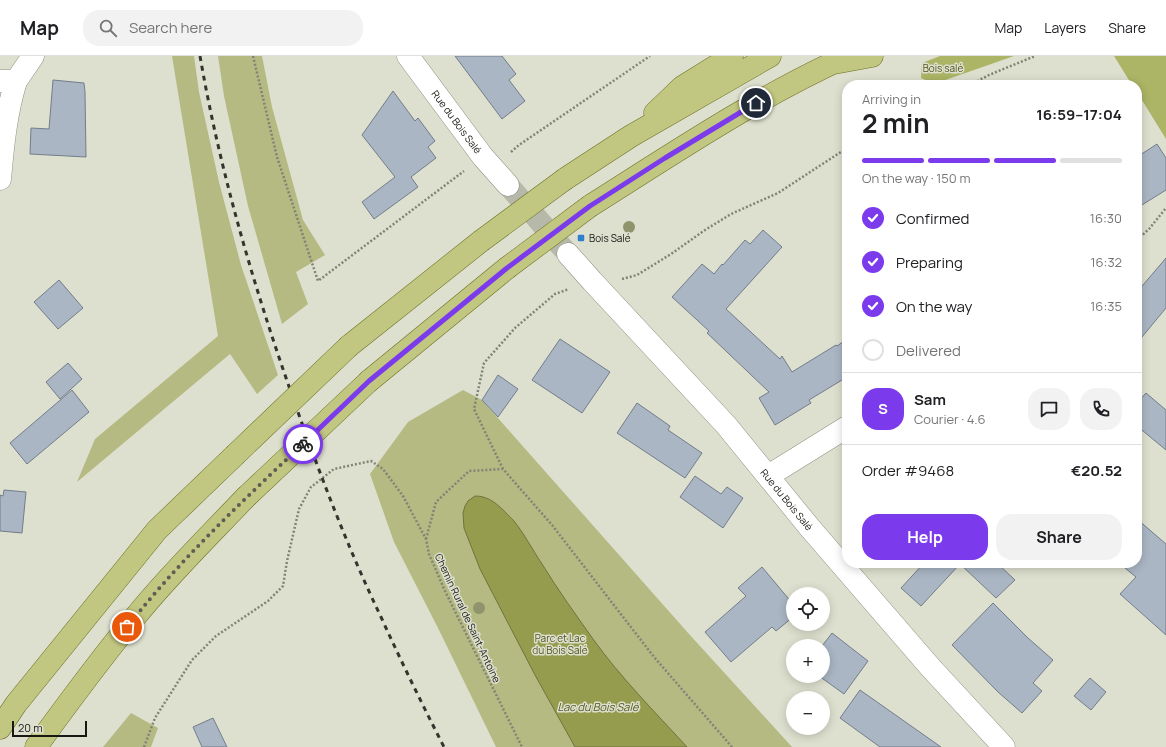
<!DOCTYPE html>
<html lang="en">
<head>
<meta charset="utf-8">
<style>
	body { margin:0; font-family:Manrope,sans-serif; background:#f2f2f2; color:#202124; height:100vh; display:flex; flex-direction:column; font-size:15px; white-space:nowrap }
	* { box-sizing:border-box; margin:0 }
	p { font-size:13px; color:#757577 }
	.icon { flex:none; width:22px; height:22px; fill:none; stroke:currentColor; stroke-width:2; stroke-linecap:round; stroke-linejoin:round }
	.map { position:relative; flex:1; overflow:hidden }
	.sheet { position:absolute; left:842px; top:24px; width:300px; height:488px; display:flex; flex-direction:column; background:#fff; border-radius:16px; box-shadow:0 2px 10px #0003 }
	.sheet>* { flex:none }
	.controls { position:absolute; left:786px; top:531px; display:grid; gap:8px }
	.controls a { display:grid; place-items:center; width:44px; height:44px; border-radius:50%; background:#fff; box-shadow:0 2px 10px #0003; font-size:20px }
	.scale { position:absolute; left:12px; bottom:10px; width:75px; box-sizing:border-box; padding-left:4px; border:2px solid #171812; border-top:0; font-size:11px; line-height:14px; white-space:nowrap; color:#171812; -webkit-text-stroke:3px #dee0cf; paint-order:stroke }
	.pin { position:absolute; display:grid; place-items:center; width:34px; height:34px; color:#fff; margin:-17px; border:2px solid #fff; border-radius:50%; box-shadow:0 1px 4px #0007 }
	.courier { position:absolute; display:grid; place-items:center; width:40px; height:40px; margin:-20px; border:3px solid #7c3aed; border-radius:50%; background:#fff; color:#222; box-shadow:0 1px 5px #0007 }
	.summary em { font-style:normal; font-weight:700 }
	.summary div { display:flex; flex-direction:column-reverse }
	.summary { display:flex; align-items:center; justify-content:space-between; height:68px; padding:0 20px }
	h1 { font-size:26px; font-weight:700; line-height:30px }
	.bar { display:grid; grid-template-columns:repeat(4,1fr); gap:6px 4px; align-content:center; height:48px; padding:0 20px }
	.bar i { height:5px; border-radius:3px; background:#e0e0e0 }
	.bar .selected { background:#7c3aed }
	.bar p { grid-column:span 4 }
	.line { display:flex; align-items:center; gap:10px; padding:0 20px; border-top:1px solid #e0e0e0 }
	.line div { flex:1 }
	.round { display:grid; place-items:center; flex:none; width:42px; height:42px; border-radius:16px; background:#f2f2f2 }
	ol { padding:0 20px; list-style:none }
	li { display:flex; align-items:center; gap:12px; height:44px }
	li p { margin-inline-start:auto }
	li .icon { padding:4px; border-radius:50%; background:#7c3aed; color:#fff; stroke-width:4 }
	li:last-child { color:#757577 }
	li i { width:22px; height:22px; border:2px solid #e0e0e0; border-radius:50% }
	.primary-button { display:flex; gap:8px; margin-top:auto; padding:8px 20px }
	.primary-button a { flex:1; height:46px; border-radius:16px; background:#7c3aed; color:#fff; font-size:16px; font-weight:700; line-height:46px; text-align:center }
	.primary-button a+a { background:#f2f2f2; color:#202124 }
	header { display:flex; align-items:center; gap:24px; box-sizing:border-box; height:56px; padding:0 20px; background:#fff; border-bottom:1px solid #e0e0e0 }
	header strong { font-size:19px }
	nav { display:flex; gap:22px; margin-inline-start:auto; font-size:14px }
	.search { width:280px; height:36px; background:#f2f2f2; display:flex; align-items:center; gap:10px; box-sizing:border-box; padding:0 14px; border-radius:16px; color:#757577; font-size:15px }
	.map>svg:first-child { display:block }
	.green { fill:#b4ba82 }
	.forest { fill:#acb465 }
	.water { fill:#959c4e; stroke:#6f743c }
	.building { fill:#aab6c4; stroke:#727d8a }
	.lines { fill:none; stroke-linecap:round; stroke-linejoin:round }
	.minor-tunnel { stroke:#b6b8a9; stroke-width:22; stroke-dasharray:22 11; stroke-linecap:butt }
	.minor-casing { stroke:#8f9281; stroke-width:23 }
	.major-casing { stroke:#6b7023; stroke-width:23 }
	.path { stroke:#818377; stroke-width:2.5; stroke-dasharray:2 2; stroke-linecap:butt }
	.minor { stroke:#fff; stroke-width:22 }
	.major { stroke:#c1c680; stroke-width:22 }
	.rail { stroke:#33342d; stroke-width:3; stroke-dasharray:5 5; stroke-linecap:butt }
	.major-bridge-casing { stroke:#6b7023; stroke-width:23; stroke-linecap:butt }
	.major-bridge { stroke:#c1c680; stroke-width:22 }
	.tree { fill:#90946d }
	.done { stroke:#5d5e54; stroke-width:4; stroke-dasharray:0 7.2 }
	.route { stroke:#7c3aed; stroke-width:5 }
	.poi-dot { fill:#307fcf; stroke:#dee0cf; stroke-width:1.5 }
	.labels { text-anchor:middle; stroke-width:3; stroke-linejoin:round; paint-order:stroke }
	.park-label { font-size:10px; fill:#51551c; stroke:#dee0cf }
	.street-label { font-size:10px; fill:#171812; stroke:#dee0cf }
	.poi-label { font-size:10px; fill:#171812; stroke:#dee0cf; text-anchor:start }
	.water-label { font-size:11px; font-style:italic; fill:#555a20; stroke:#dee0cf }
</style>
</head>
<body>
<header>
<strong>Map</strong>
<div class="search"><svg class="icon" aria-label="search" viewBox="0 0 24 24"><circle cx="10" cy="10" r="6"/><path d="M15 15l6 6"/></svg>Search here</div>
<nav><a>Map</a><a>Layers</a><a>Share</a></nav>
</header>
<div class="map">
<svg width="1166" height="691" viewBox="0 0 1166 691">
	<rect width="100%" height="100%" fill="#dee0cf"/>
	<path class="green" d="M172,0H194L199,36L219,126L241,209L278,319L257,338L230,298L77,426L95,383L218,280Z
		M218,0H262L272,51L303,164L325,199L296,216L308,248L282,268L248,150L224,40Z
		M463,334L482,344L689,578L792,691H496L439,574L394,486L370,418L408,366Z
		M131,657L158,672L151,691H103Z"/>
	<path class="forest" d="M940,0H1014L934,28L921,22L922,7Z
		M1114,0H1166V83L1137,36V29H1132Z"/>
	<path class="water" d="M475,440C492,440 502,453 514,465C523,476 534,496 542,508C558,534 576,559 593,583C621,622 655,656 687,691H575L535,619L480,513L464,472L463,457L465,450L468,445Z"/>
	<path class="building" d="M455,0H502L516,18L509,24L525,45L502,63Z
		M53,24L84,27L85,36L86,101L30,98L31,72L49,73Z
		M393,35L415,65L418,62L435,85L428,91L436,102L411,121L418,131L374,163L362,146L395,121L362,79Z
		M1157,88L1166,102V134L1137,152V101Z
		M763,174L782,191L726,253L780,303L782,300L792,316L836,289L837,290L847,283V321L809,344L811,347L775,369L759,342L769,336L707,277L709,275L672,241L702,208L714,218L722,208L723,209L745,184L750,188Z
		M1166,202V252L1137,287V236Z
		M59,224L83,252L58,273L34,246Z
		M560,283L610,316L582,357L532,324Z
		M68,307L82,323L60,343L46,326Z
		M498,319L518,333L498,361L482,344Z
		M72,334L89,356L27,408L10,387Z
		M1146,337L1166,354V394L1137,370V347Z
		M637,347L670,370L668,374L702,397L685,422L617,377Z
		M695,420L721,438L727,431L743,442L723,472L680,441Z
		M4,434L26,436L22,477L0,475V439L3,440Z
		M1137,463L1166,488V579L1120,538L1136,521L1125,512L1130,507H1137Z
		M924,507H997L1015,524L996,542L960,508L921,550L901,532Z
		M762,511L793,548V561L776,575L772,571L731,606L705,576L746,540L738,532Z
		M993,547L1028,582L1053,604L1033,627L1042,635L1022,657L998,636L952,589Z
		M832,577L868,605L844,638L819,620H823V590H822Z
		M1090,622L1106,636L1091,654L1074,640Z
		M860,634L941,691H880L840,662Z
		M213,662L227,691H202L193,671Z"/>
	<g class="lines">
		<path class="minor-tunnel" d="M508,129L568,198"/>
		<defs>
			<g id="minor">
				<path id="s1" d="M408,0L483,101L508,129"/>
				<path d="M1,25H16L33,0"/>
				<path d="M0,123C3,90 6,57 16,25"/>
				<path id="s2" d="M568,198L592,225L726,369L810,472L931,612L1004,691"/>
				<path d="M768,420L847,371"/>
			</g>
			<path id="major" d="M834,7L872,0
				M655,57L682,31L732,0
				M565,123L631,80L770,0
				M590,150C674,97 757,41 848,0
				M349,290L481,185
				M369,325L507,212
				M0,672L16,648L157,474L234,400
				M36,691C68,647 101,602 136,560C170,518 209,480 246,441"/>
		</defs>
		<use href="#minor" class="minor-casing"/>
		<use href="#major" class="major-casing"/>
		<path class="path" d="M253,0L277,101L318,225L464,115
			M970,29L989,19L1035,0
			M511,96L519,89L650,0
			M1137,184L1149,173L1166,152
			M622,223L637,219L671,198L705,174L731,158L778,137L847,92
			M503,413L474,353L484,307L515,272L555,238L569,233
			M426,483L436,446L469,415L503,413L552,469L654,601L732,691
			M144,691L155,662L192,604L216,580L268,545L283,530L287,505L299,453L311,431L334,413L371,405L383,413L403,440L426,483L429,498L445,535L522,691"/>
		<use href="#minor" class="minor"/>
		<use href="#major" class="major"/>
		<path class="rail" d="M200,0C220,116 254,231 293,342C319,416 347,490 381,561C401,605 422,648 444,691"/>
		<defs>
			<path id="major-bridge" d="M481,185L565,123
				M507,212L590,150
				M234,400L349,290
				M246,441L369,325"/>
		</defs>
		<use href="#major-bridge" class="major-bridge-casing"/>
		<use href="#major-bridge" class="major-bridge"/>
	</g>
	<g class="tree">
		<circle cx="629" cy="171" r="6"/>
		<circle cx="479" cy="552" r="6"/>
	</g>
	<g class="lines">
		<path class="done" d="M127,571C179,505 242,445 303,388"/>
		<path class="route" d="M303,388L369,325L507,212L590,150L665,102L756,47"/>
	</g>
	<rect class="poi-dot" x="577" y="178" width="8" height="8" rx="2"/>
	<g class="labels">
		<g class="park-label">
			<text x="943" y="16">Bois salé</text>
			<text x="560" y="586">Parc et Lac<tspan x="560" dy="12">du Bois Salé</tspan></text>
		</g>
		<g class="street-label">
			<text dy="4" stroke="none"><textPath href="#s1" startOffset="82">Rue du Bois Salé</textPath></text>
			<text dy="4" stroke="none"><textPath href="#s2" startOffset="329">Rue du Bois Salé</textPath></text>
			<text transform="translate(468 562) rotate(65)" y="4">Chemin Rural de Saint-Antoine</text>
		</g>
		<g class="poi-label">
			<text x="589" y="186">Bois Salé</text>
		</g>
		<g class="water-label">
			<text x="598" y="655">Lac du Bois Salé</text>
		</g>
	</g>
</svg>
<div class="controls">
<a><svg class="icon" aria-label="locate" viewBox="0 0 24 24"><circle cx="12" cy="12" r="6"/><path d="M12 2v4M12 18v4M2 12h4M18 12h4"/></svg></a>
<a>+</a>
<a>−</a>
</div>
<div class="scale">20 m</div>
<div class="pin" style="left:127px;top:571px;background:#ea580c"><svg class="icon" aria-label="bag" viewBox="0 0 24 24"><path d="M5 8h14l-1 12H6zM9 8a3 3 0 0 1 6 0"/></svg></div>
<div class="pin" style="left:756px;top:47px;background:#1f2937"><svg class="icon" aria-label="home" viewBox="0 0 24 24"><path d="M3 11l9-7 9 7M6 9v11h12V9"/></svg></div>
<div class="courier" style="left:303px;top:388px"><svg class="icon" aria-label="bike" viewBox="0 0 24 24"><circle cx="6" cy="16" r="4"/><circle cx="18" cy="16" r="4"/><path d="M6 16l4-8h5l3 8M10 8l3 8H6M13 5h3"/></svg></div>
<section class="sheet">
<div class="summary"><div><h1>2 min</h1><p>Arriving in</p></div><em>16:59–17:04</em></div>
<div class="bar"><i class="selected"></i><i class="selected"></i><i class="selected"></i><i></i><p>On the way · 150 m</p></div>
<ol>
<li><svg class="icon" aria-label="check" viewBox="0 0 24 24"><path d="M5 12l5 5 9-10"/></svg>Confirmed<p>16:30</p></li>
<li><svg class="icon" aria-label="check" viewBox="0 0 24 24"><path d="M5 12l5 5 9-10"/></svg>Preparing<p>16:32</p></li>
<li><svg class="icon" aria-label="check" viewBox="0 0 24 24"><path d="M5 12l5 5 9-10"/></svg>On the way<p>16:35</p></li>
<li><i></i>Delivered</li>
</ol>
<div class="line" style="height:72px"><b class="round" style="background:#7c3aed;color:#fff">S</b><div><b>Sam</b><p>Courier · 4.6</p></div><a class="round"><svg class="icon" aria-label="chat" viewBox="0 0 24 24"><path d="M4 5h16v11H9l-5 4z"/></svg></a><a class="round"><svg class="icon" aria-label="phone" viewBox="0 0 24 24"><path d="M5 4h4l2 5-3 2q2 4 5 5l2-3 5 2v4C11 20 4 13 5 4z"/></svg></a></div>
<div class="line" style="height:52px"><div>Order #9468</div><b>€20.52</b></div>
<div class="primary-button"><a>Help</a><a>Share</a></div>
</section>
</div>
</body>
</html>
